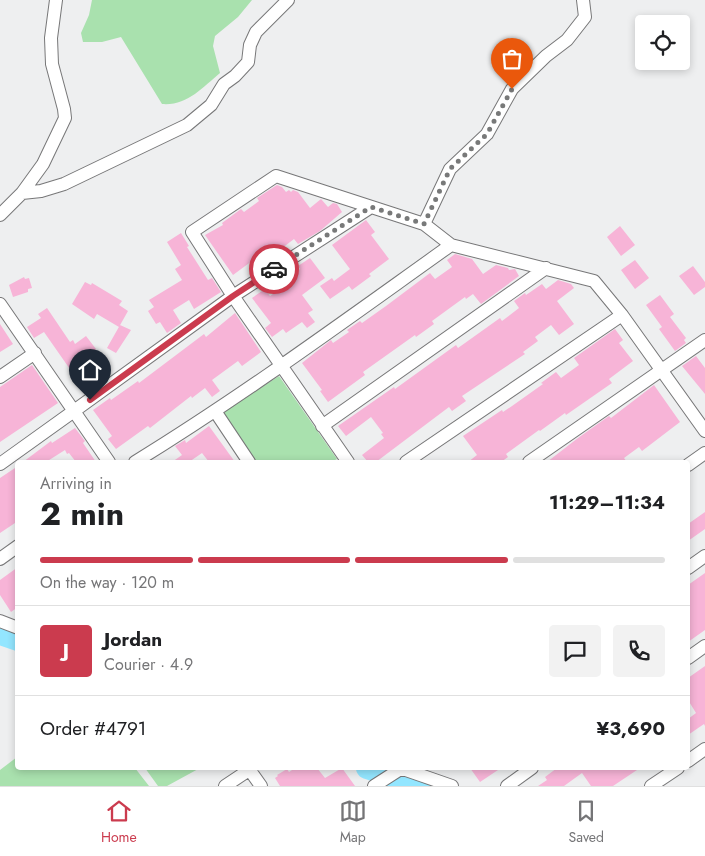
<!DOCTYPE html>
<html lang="en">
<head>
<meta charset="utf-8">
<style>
	body { margin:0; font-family:Jost,sans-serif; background:#f2f2f2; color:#202124; height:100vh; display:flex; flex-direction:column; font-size:19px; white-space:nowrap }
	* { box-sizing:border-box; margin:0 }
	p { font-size:16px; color:#757577 }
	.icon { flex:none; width:28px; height:28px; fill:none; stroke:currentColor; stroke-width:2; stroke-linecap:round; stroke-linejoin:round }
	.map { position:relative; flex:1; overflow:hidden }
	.side { position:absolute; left:15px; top:460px; width:675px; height:310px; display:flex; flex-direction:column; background:#fff; border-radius:5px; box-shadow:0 2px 8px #0003 }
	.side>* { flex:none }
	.buttons { position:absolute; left:635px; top:15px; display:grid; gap:10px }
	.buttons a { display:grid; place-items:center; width:55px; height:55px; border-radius:5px; background:#fff; box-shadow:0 2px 8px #0003; font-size:25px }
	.pin { position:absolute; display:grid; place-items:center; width:42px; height:42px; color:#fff; margin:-51px -21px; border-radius:50% 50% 50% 0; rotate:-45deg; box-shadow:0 0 5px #0007 }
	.pin .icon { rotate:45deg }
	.courier { position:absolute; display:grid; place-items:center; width:50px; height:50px; margin:-25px; border:4px solid #cb3b4e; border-radius:50%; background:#fff; color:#222; box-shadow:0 1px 6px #0007 }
	.head em { font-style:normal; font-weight:700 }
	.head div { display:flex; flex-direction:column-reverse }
	.head { display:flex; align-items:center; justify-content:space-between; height:85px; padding:0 25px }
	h1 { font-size:32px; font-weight:700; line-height:38px }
	.bar { display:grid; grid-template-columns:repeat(4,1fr); gap:8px 5px; align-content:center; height:60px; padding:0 25px }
	.bar i { height:6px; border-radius:4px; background:#e0e0e0 }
	.bar .on { background:#cb3b4e }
	.bar p { grid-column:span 4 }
	.line { display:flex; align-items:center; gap:12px; padding:0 25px; border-top:1px solid #e0e0e0 }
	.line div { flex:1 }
	.round { display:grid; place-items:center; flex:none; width:52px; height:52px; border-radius:5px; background:#f2f2f2 }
	.dock { display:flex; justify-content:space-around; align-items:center; height:70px; border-top:1px solid #e0e0e0; background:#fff; font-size:14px; color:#757577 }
	.dock a { display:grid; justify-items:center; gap:2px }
	.dock .on { color:#cb3b4e }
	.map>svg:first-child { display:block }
	.green { fill:#a9e1ae }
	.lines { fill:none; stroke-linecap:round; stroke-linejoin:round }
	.river { stroke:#93e6ff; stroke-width:22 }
	.building { fill:#f7b4d7 }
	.minor-casing { stroke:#777778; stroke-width:14 }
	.minor { stroke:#fff; stroke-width:12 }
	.done { stroke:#787979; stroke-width:5; stroke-dasharray:0 9 }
	.route { stroke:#cb3b4e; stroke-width:6 }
</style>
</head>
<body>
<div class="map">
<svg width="705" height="786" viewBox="0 0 705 786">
	<rect width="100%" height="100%" fill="#eeeff0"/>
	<path class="green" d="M92,0H252L238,17L215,36L213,46L220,73C202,88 187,106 162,104L121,37L102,42H83L81,33L89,15Z
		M279,376L337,459L331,462H256L223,412Z
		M17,757L18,768H135L149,786H0V770Z
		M145,768H200L167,786H158Z"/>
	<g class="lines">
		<path class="river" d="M0,634L18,640
			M367,768L423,786"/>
	</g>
	<path class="building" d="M277,185L282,187L286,192L289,190L291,192L293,190L298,192L310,208L321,199L328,207L333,203L337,204L342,212L320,231L298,244L294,239L277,252L272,246L233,275L205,235L223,225L222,223L241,209L244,212L259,201L257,198Z
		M366,220L375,232L371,235L389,259L369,274L371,276L352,290L349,286L330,299L320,286L332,278L334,281L350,269L332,245Z
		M620,226L635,245L621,256L607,237Z
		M181,233L189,246L187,247L208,280L212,278L221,292L194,309L189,300L173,310L181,323L167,333L160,322L156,324L148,311L154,307L149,300L182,280L175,269L181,265L167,242Z
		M455,254L472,259L483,274L496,265L508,268L509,270L515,269L519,276L481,304L473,294L466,299L465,297L432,321L434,324L416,337L415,335L363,372L365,375L328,402L320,391L322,390L302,363L331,340L333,343L349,332L347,330L360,321L362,323L386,306L430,273L435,279L452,267L447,260Z
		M310,258L325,278L302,295L313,310L308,313L315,322L307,328L302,322L286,333L283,329L272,337L265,328L271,323L252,298L265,289L270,296L287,284L284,280L300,269L298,266Z
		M635,260L649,278L635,289L621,270Z
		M693,266L705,282V287L694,295L679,276Z
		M24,277L25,279L29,278L32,288L28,289V292L13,297L9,285Z
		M558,280L571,284L574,288L557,301L574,324L559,335L551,325L535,337L538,341L523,352L525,354L462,396L466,401L452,411L449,407L376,462H368L362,455L384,438L381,434L383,433L371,417L346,436L338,426L394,387L395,389L456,345L458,348L500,318L502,321L519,308L514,301L525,293L526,295L542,284L546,289Z
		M85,282L91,285L92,283L122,301L119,305L128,311L119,327L97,314L94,319L72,304Z
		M660,295L674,314L670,317L686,338L684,340L686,343L675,351L659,329L662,327L646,305Z
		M47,308L70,342L73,340L75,344L86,336L96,349L87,356L99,373L81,385L44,332L34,338L27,327L41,318L38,314Z
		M235,313L261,352L242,366L238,361L212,380L220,391L212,397L205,388L192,398L191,396L150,428L148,426L116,449L108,439L112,436L93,410L110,398L111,400L138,381L139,383L204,334L206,337Z
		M0,324L13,344L0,352Z
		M120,325L131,330L116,353L107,348Z
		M615,329L623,340L619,343L633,361L609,379L612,383L566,415L565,413L540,431L539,430L506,454L508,457L501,462H468L477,455L463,436L502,410L503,412L512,406L543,384L541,383L556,372L561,378L579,365L574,358Z
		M696,356L705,368V394L682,366Z
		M32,365L58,403L0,442V387Z
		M654,385L680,422L642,451L639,447L624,458L627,462H547L578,438L609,416L611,418Z
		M209,426L235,462H209L202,453L189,462H172L182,455L175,446L185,440L186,443Z
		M75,428L85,441L83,443L96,462H76L69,453L67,454L65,450L46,462H23L51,441L52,443Z
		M18,466V521L0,533V478Z
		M705,512V529L688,541V524Z
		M18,567V607L11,612L0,595V580Z
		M705,573V630L688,642V585Z
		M705,666V726L704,724L688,735V719L696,713L688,700V678Z
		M295,768H317L325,778L342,768L355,786H280L275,778L278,776L277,775L287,769L289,772Z
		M470,768H501L480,782Z
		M557,768H640L613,786H591L582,773L564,786H538L547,780L545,777Z"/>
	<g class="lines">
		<defs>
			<path id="minor" d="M22,193L41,191L64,184L187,125L211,105L224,84L235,76L248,62L250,45L256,32L288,0
				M0,215L22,193L43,164L65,118L64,109L52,64L51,38L56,0
				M424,224L450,169L487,134L512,89L546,56L567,40L585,17L583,0
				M0,304L109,462
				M0,377L35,353
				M215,411L249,462
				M322,426L546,268
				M135,462C244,395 347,319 451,245
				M348,462L233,296L192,232L276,176L424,224L451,245L594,281L622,315L705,431
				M406,462L622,315
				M529,462L705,340
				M0,464L74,411L233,296L371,207
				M688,465L705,453
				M0,559L18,546
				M688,568L705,556
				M0,621L18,628
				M688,658L705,646
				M688,761L705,749
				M400,768L452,786
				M249,769L261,786
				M225,786L252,768
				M374,786L402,768
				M507,786L532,768
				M651,786L678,768"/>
		</defs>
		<use href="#minor" class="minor-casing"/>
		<use href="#minor" class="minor"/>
	</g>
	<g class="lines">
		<path class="done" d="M274,269L371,207L424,224L450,169L487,134L512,89"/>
		<path class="route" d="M90,400L233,296L274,269"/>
	</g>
</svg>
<div class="buttons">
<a><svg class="icon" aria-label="locate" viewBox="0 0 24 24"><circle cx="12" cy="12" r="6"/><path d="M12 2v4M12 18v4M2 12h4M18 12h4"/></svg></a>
</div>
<div class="pin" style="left:512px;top:89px;background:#ea580c"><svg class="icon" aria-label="bag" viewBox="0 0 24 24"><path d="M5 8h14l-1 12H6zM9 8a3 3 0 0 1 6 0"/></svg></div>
<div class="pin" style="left:90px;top:400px;background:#1f2937"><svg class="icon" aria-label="home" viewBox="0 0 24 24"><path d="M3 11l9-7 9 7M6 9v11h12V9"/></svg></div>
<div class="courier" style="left:274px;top:269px"><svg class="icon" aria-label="car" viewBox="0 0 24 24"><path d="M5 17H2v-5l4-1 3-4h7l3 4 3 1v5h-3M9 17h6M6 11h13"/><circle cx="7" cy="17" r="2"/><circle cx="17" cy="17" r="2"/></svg></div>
<section class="side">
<div class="head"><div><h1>2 min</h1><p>Arriving in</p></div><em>11:29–11:34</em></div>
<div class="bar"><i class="on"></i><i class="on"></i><i class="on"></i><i></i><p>On the way · 120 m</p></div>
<div class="line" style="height:90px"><b class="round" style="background:#cb3b4e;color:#fff">J</b><div><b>Jordan</b><p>Courier · 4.9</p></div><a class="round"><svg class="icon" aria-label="chat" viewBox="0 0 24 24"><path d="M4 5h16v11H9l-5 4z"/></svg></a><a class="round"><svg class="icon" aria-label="phone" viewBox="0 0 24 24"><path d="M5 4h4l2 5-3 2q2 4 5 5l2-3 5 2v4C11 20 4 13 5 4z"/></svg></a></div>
<div class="line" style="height:65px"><div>Order #4791</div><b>¥3,690</b></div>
</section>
</div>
<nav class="dock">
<a class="on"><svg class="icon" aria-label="home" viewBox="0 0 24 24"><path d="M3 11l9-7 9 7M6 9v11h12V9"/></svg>Home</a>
<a><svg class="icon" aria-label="map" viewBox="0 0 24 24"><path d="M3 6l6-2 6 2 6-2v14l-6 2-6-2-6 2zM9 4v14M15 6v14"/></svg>Map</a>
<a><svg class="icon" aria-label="saved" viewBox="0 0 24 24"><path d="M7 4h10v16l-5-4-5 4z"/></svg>Saved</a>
</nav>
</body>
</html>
